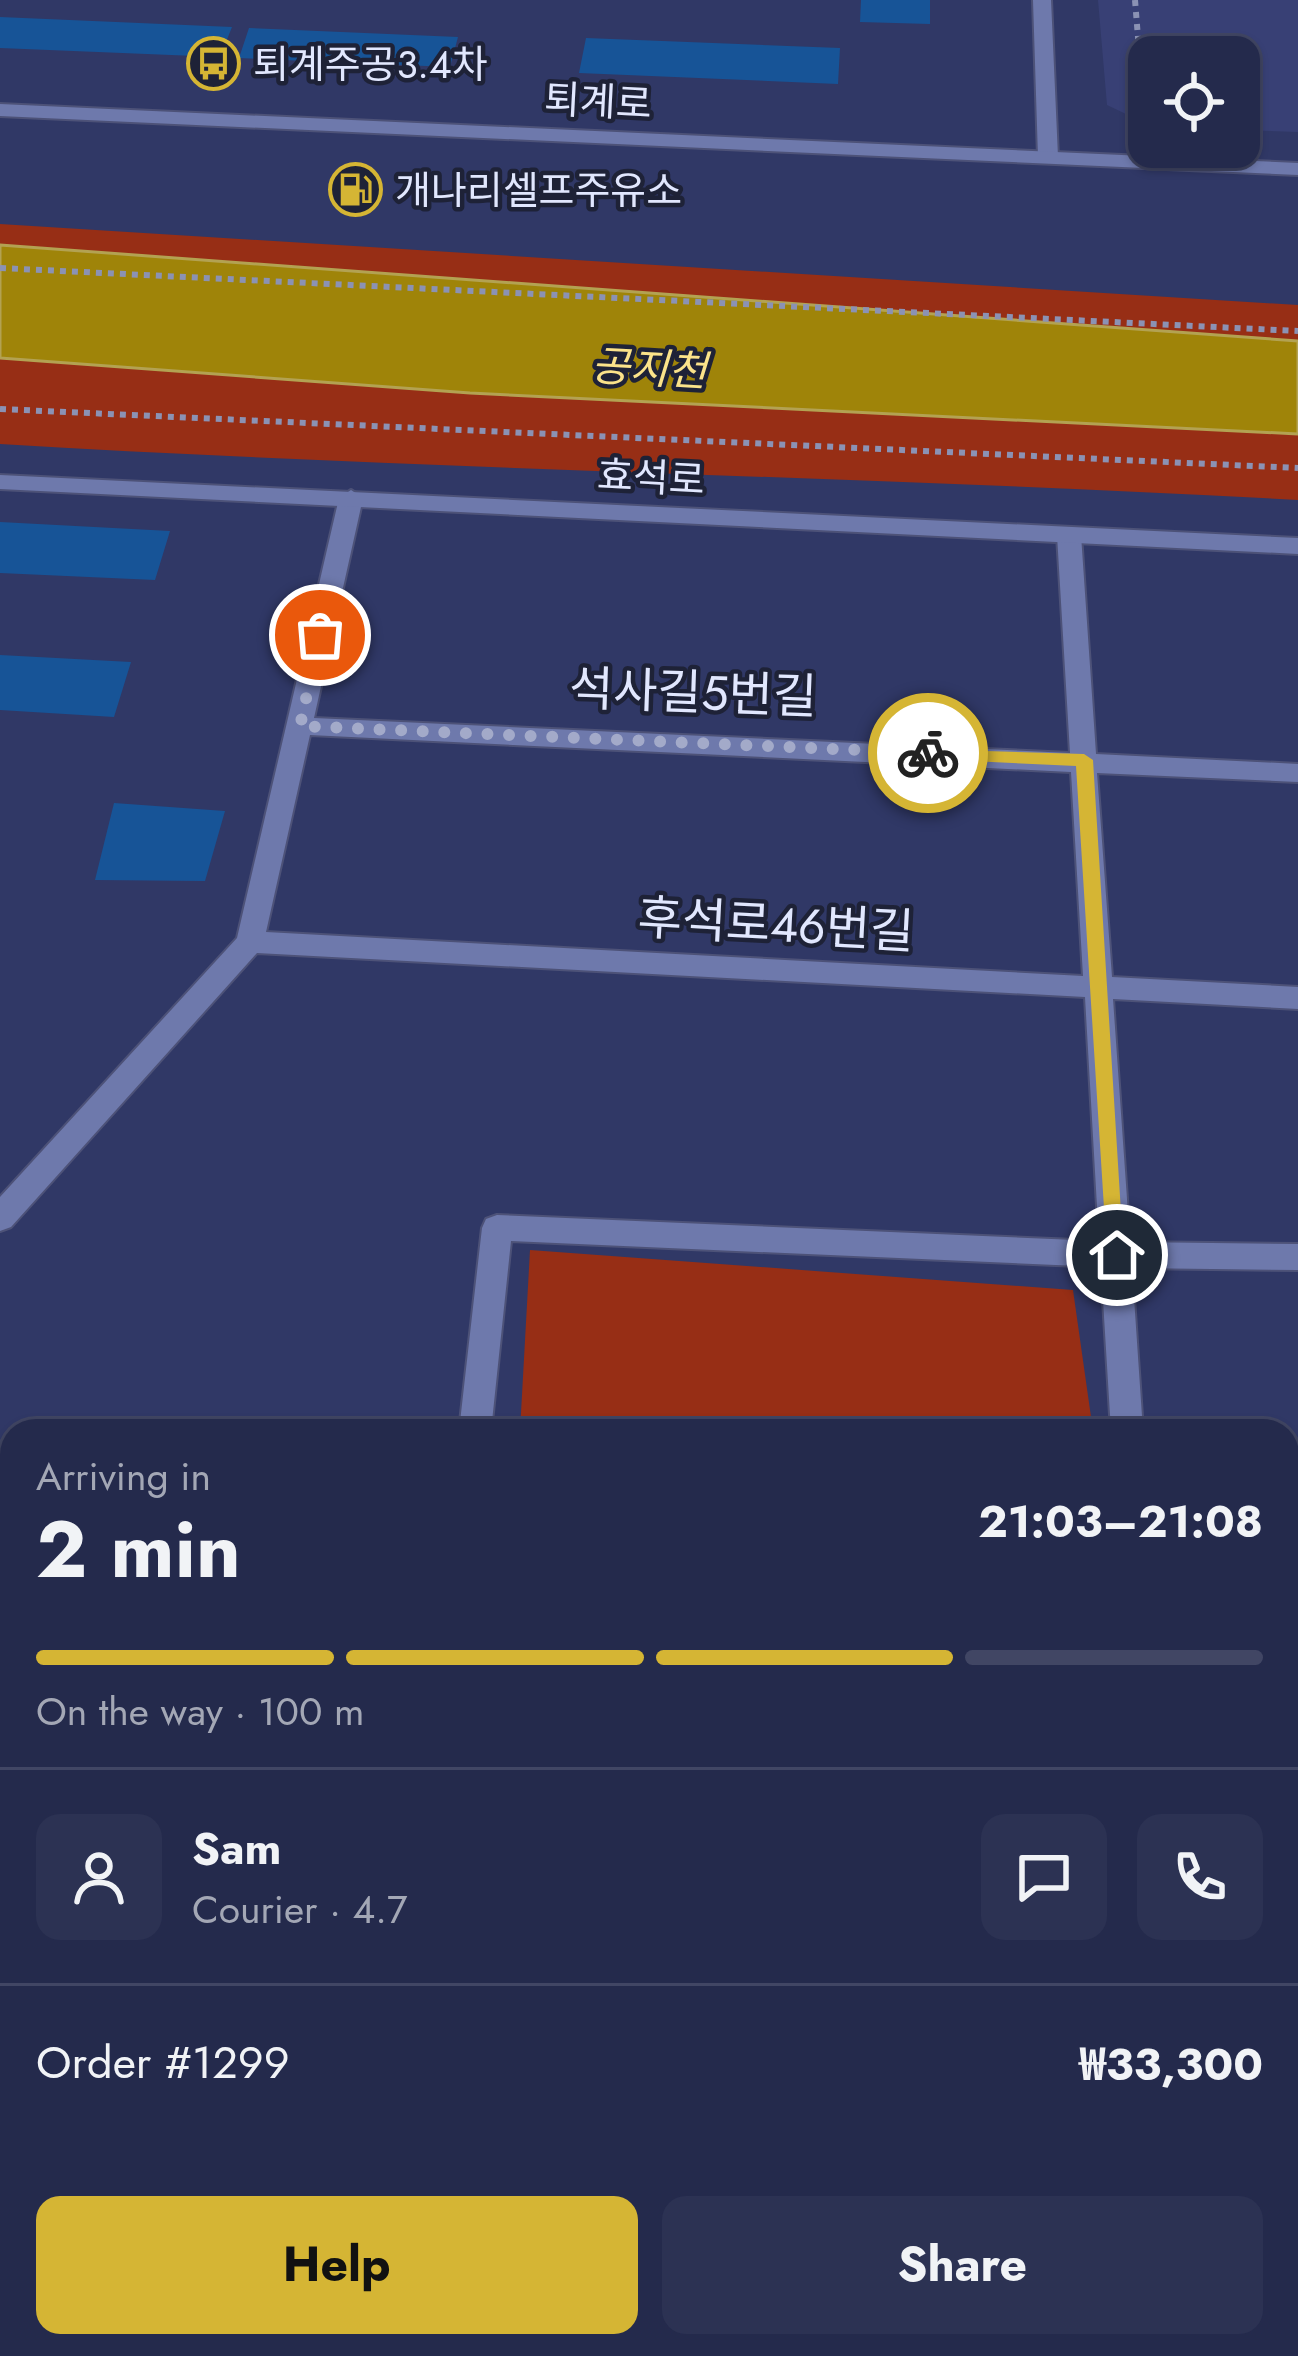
<!DOCTYPE html>
<html lang="en">
<head>
<meta charset="utf-8">
<style>
	body { margin:0; font-family:Jost,"Noto Sans KR",sans-serif; background:#2c3253; color:#f1f3f6; height:100vh; display:flex; flex-direction:column; font-size:45px; white-space:nowrap }
	* { box-sizing:border-box; margin:0 }
	p { font-size:39px; color:#a3a7b5 }
	.icon { flex:none; width:66px; height:66px; fill:none; stroke:currentColor; stroke-width:2; stroke-linecap:round; stroke-linejoin:round }
	.map { position:relative; flex:1; overflow:hidden }
	.panel { position:absolute; left:0px; top:1419px; width:1299px; height:939px; display:flex; flex-direction:column; background:#242a4c; border-radius:36px 36px 0 0; box-shadow:0 3px 9px #0004,0 0 0 3px #414664 }
	.panel>* { flex:none }
	.tools { position:absolute; left:1128px; top:36px; display:grid; gap:24px }
	.tools a { display:grid; place-items:center; width:132px; height:132px; border-radius:24px; background:#242a4c; box-shadow:0 3px 9px #0004,0 0 0 3px #414664; font-size:60px }
	.pin { position:absolute; display:grid; place-items:center; width:102px; height:102px; color:#fff; margin:-51px; border:6px solid #fff; border-radius:50%; box-shadow:0 3px 12px #0007 }
	.courier { position:absolute; display:grid; place-items:center; width:120px; height:120px; margin:-60px; border:9px solid #d5b534; border-radius:50%; background:#fff; color:#222; box-shadow:0 3px 15px #0007 }
	.headline em { font-style:normal; font-weight:700 }
	.headline div { display:flex; flex-direction:column-reverse }
	.headline { display:flex; align-items:center; justify-content:space-between; height:204px; padding:0 36px }
	h1 { font-size:78px; font-weight:700; line-height:90px }
	.bar { display:grid; grid-template-columns:repeat(4,1fr); gap:18px 12px; align-content:center; height:144px; padding:0 36px }
	.bar i { height:15px; border-radius:9px; background:#414664 }
	.bar .on { background:#d5b534 }
	.bar p { grid-column:span 4 }
	.line { display:flex; align-items:center; gap:30px; padding:0 36px; border-top:3px solid #414664 }
	.line div { flex:1 }
	.round { display:grid; place-items:center; flex:none; width:126px; height:126px; border-radius:24px; background:#2c3253 }
	.action { display:flex; gap:24px; margin-top:auto; padding:24px 36px }
	.action a { flex:1; height:138px; border-radius:24px; background:#d5b534; color:#111; font-size:48px; font-weight:700; line-height:138px; text-align:center }
	.action a+a { background:#2c3253; color:#f1f3f6 }
	.map>svg:first-child { display:block }
	.built { fill:#384075 }
	.green { fill:#972e15 }
	.water { fill:#9f8409; stroke:#b3a252; stroke-width:3 }
	.building { fill:#175497 }
	.lines { fill:none; stroke-linecap:round; stroke-linejoin:round }
	.minor-casing { stroke:#4d5278; stroke-width:4 }
	.tertiary-casing { stroke:#4d5278; stroke-width:4 }
	.path { stroke:#8b92b4; stroke-width:6; stroke-dasharray:6 6; stroke-linecap:butt }
	.minor { fill:#6e79ac; fill-rule:evenodd }
	.tertiary { fill:#6e79ac; fill-rule:evenodd }
	.route { fill:#d5b534 }
	.done { stroke:#a3aac9; stroke-width:12; stroke-dasharray:0 21.6 }
	.labels { text-anchor:middle; stroke-width:9; stroke-linejoin:round; paint-order:stroke }
	.far-poi-label { font-size:39px; fill:#e1e7fe; stroke:#1e2237; text-anchor:start }
	.far-street-label { font-size:39px; fill:#e1e7fe; stroke:#1e2237 }
	.far-water-label { font-size:42px; font-style:italic; fill:#fbe38a; stroke:#1e2237 }
	.street-label { font-size:48px; fill:#e1e7fe; stroke:#1e2237 }
</style>
</head>
<body>
<div class="map">
<svg width="1298" height="2356" viewBox="0 0 1298 2356">
	<rect width="100%" height="100%" fill="#303866"/>
	<path class="built" d="M1098,0H1298V132L1239,130V57H1149V125L1107,105Z"/>
	<path class="green" d="M0,224L1298,305V341L0,245Z
		M0,358L470,393L1298,434V500C865,476 432,470 0,444Z
		M530,1250L1073,1290L1093,1431H520Z"/>
	<path class="water" d="M0,245L1298,341V434L470,393L0,358Z"/>
	<path class="building" d="M861,0H930V24L860,22Z
		M0,17L232,27L220,57L0,48Z
		M249,28L458,37L450,67L239,58Z
		M586,38L840,48L838,84L579,73Z
		M0,522L170,531L155,580L0,573Z
		M0,655L131,662L114,717L0,710Z
		M114,803L225,811L205,881L95,880Z"/>
	<g class="lines">
		<defs>
			<path id="minor" d="M1033,0H1051L1058,157L1048,163L1038,157Z
				M351,490L363,498L314,718L1070,753L1057,535L1069,527L1081,535L1096,754L1298,764V782L1097,773L1112,977L1298,987V1009L1113,999L1130,1242L1298,1244V1270L1132,1268L1143,1431H1111L1101,1267L511,1241L491,1431H459L482,1228L486,1219L497,1215L1099,1241L1085,997L257,953L11,1227L0,1231V1197L237,938L339,498ZM310,735L1071,772L1083,976L266,932Z
				M1287,1531H1298V1561H1287Z
				M12,1564V1603L0,1608V1569Z
				M0,1925L12,1930V1978L0,1973Z
				M12,2057V2102L0,2107V2062Z
				M302,2346H347L352,2356H307Z
				M596,2346H644L639,2356H591Z
				M833,2346H875L880,2356H838Z
				M1237,2346H1286L1291,2356H1242Z"/>
			<path id="tertiary" d="M0,104L1298,163V175L0,116Z
				M0,475L1298,538V554L0,489Z"/>
		</defs>
		<use href="#minor" class="minor-casing"/>
		<use href="#tertiary" class="tertiary-casing"/>
		<path class="path" d="M1135,0L1140,62
			M0,268L1298,331
			M0,409L1298,468"/>
		<use href="#minor" class="minor"/>
		<use href="#tertiary" class="tertiary"/>
	</g>
	<path class="route" d="M922,749L1084,754L1093,760L1124,1261H1110L1107,1255L1076,766L928,759L920,753Z"/>
	<g class="lines">
		<path class="done" d="M320,635L300,726L928,753"/>
	</g>
	<defs>
		<symbol id="bus-ring" viewBox="-11 -11 22 22"><circle r="9.5" fill="#1e2237" stroke="#d5b534" stroke-width="1.5"/><path d="M-5-6H5V4H4V6H2V4H-2V6H-4V4H-5ZM-3.5-4V0h7V-4ZM-3.5 1.2v1.5H-2V1.2ZM2 1.2v1.5H3.5V1.2Z" fill="#d5b534"/></symbol>
		<symbol id="fuel-ring" viewBox="-11 -11 22 22"><circle r="9.5" fill="#1e2237" stroke="#d5b534" stroke-width="1.5"/><path d="M-5.5-6h7V0h2V4h1.3V-2.5L3-4.5l.8-.8L6-3V5H2.5V1h-1V6h-7ZM-4.2-4.7v3.2H.2V-4.7Z" fill="#d5b534"/></symbol>
	</defs>
	<g fill-rule="evenodd">
		<use href="#bus-ring" x="184" y="34" width="59" height="59"/>
		<use href="#fuel-ring" x="326" y="160" width="59" height="59"/>
	</g>
	<g class="labels">
		<g class="far-poi-label">
			<text x="253" y="78">퇴계주공3.4차</text>
			<text x="395" y="204">개나리셀프주유소</text>
		</g>
		<g class="far-street-label">
			<text transform="translate(598 101) rotate(3)" y="14">퇴계로</text>
			<text transform="translate(651 477) rotate(3)" y="14">효석로</text>
		</g>
		<g class="far-water-label">
			<text transform="translate(649 368) rotate(3)" y="15">공지천</text>
		</g>
		<g class="street-label">
			<text transform="translate(693 692) rotate(2)" y="17">석사길5번길</text>
			<text transform="translate(776 924) rotate(3)" y="17">후석로46번길</text>
		</g>
	</g>
</svg>
<div class="tools">
<a><svg class="icon" aria-label="locate" viewBox="0 0 24 24"><circle cx="12" cy="12" r="6"/><path d="M12 2v4M12 18v4M2 12h4M18 12h4"/></svg></a>
</div>
<div class="pin" style="left:320px;top:635px;background:#ea580c"><svg class="icon" aria-label="bag" viewBox="0 0 24 24"><path d="M5 8h14l-1 12H6zM9 8a3 3 0 0 1 6 0"/></svg></div>
<div class="pin" style="left:1117px;top:1255px;background:#1f2937"><svg class="icon" aria-label="home" viewBox="0 0 24 24"><path d="M3 11l9-7 9 7M6 9v11h12V9"/></svg></div>
<div class="courier" style="left:928px;top:753px"><svg class="icon" aria-label="bike" viewBox="0 0 24 24"><circle cx="6" cy="16" r="4"/><circle cx="18" cy="16" r="4"/><path d="M6 16l4-8h5l3 8M10 8l3 8H6M13 5h3"/></svg></div>
<section class="panel">
<div class="headline"><div><h1>2 min</h1><p>Arriving in</p></div><em>21:03–21:08</em></div>
<div class="bar"><i class="on"></i><i class="on"></i><i class="on"></i><i></i><p>On the way · 100 m</p></div>
<div class="line" style="height:216px"><a class="round"><svg class="icon" aria-label="person" viewBox="0 0 24 24"><circle cx="12" cy="8" r="4"/><path d="M4 21q1-7 8-7t8 7"/></svg></a><div><b>Sam</b><p>Courier · 4.7</p></div><a class="round"><svg class="icon" aria-label="chat" viewBox="0 0 24 24"><path d="M4 5h16v11H9l-5 4z"/></svg></a><a class="round"><svg class="icon" aria-label="phone" viewBox="0 0 24 24"><path d="M5 4h4l2 5-3 2q2 4 5 5l2-3 5 2v4C11 20 4 13 5 4z"/></svg></a></div>
<div class="line" style="height:156px"><div>Order #1299</div><b>₩33,300</b></div>
<div class="action"><a>Help</a><a>Share</a></div>
</section>
</div>
</body>
</html>
